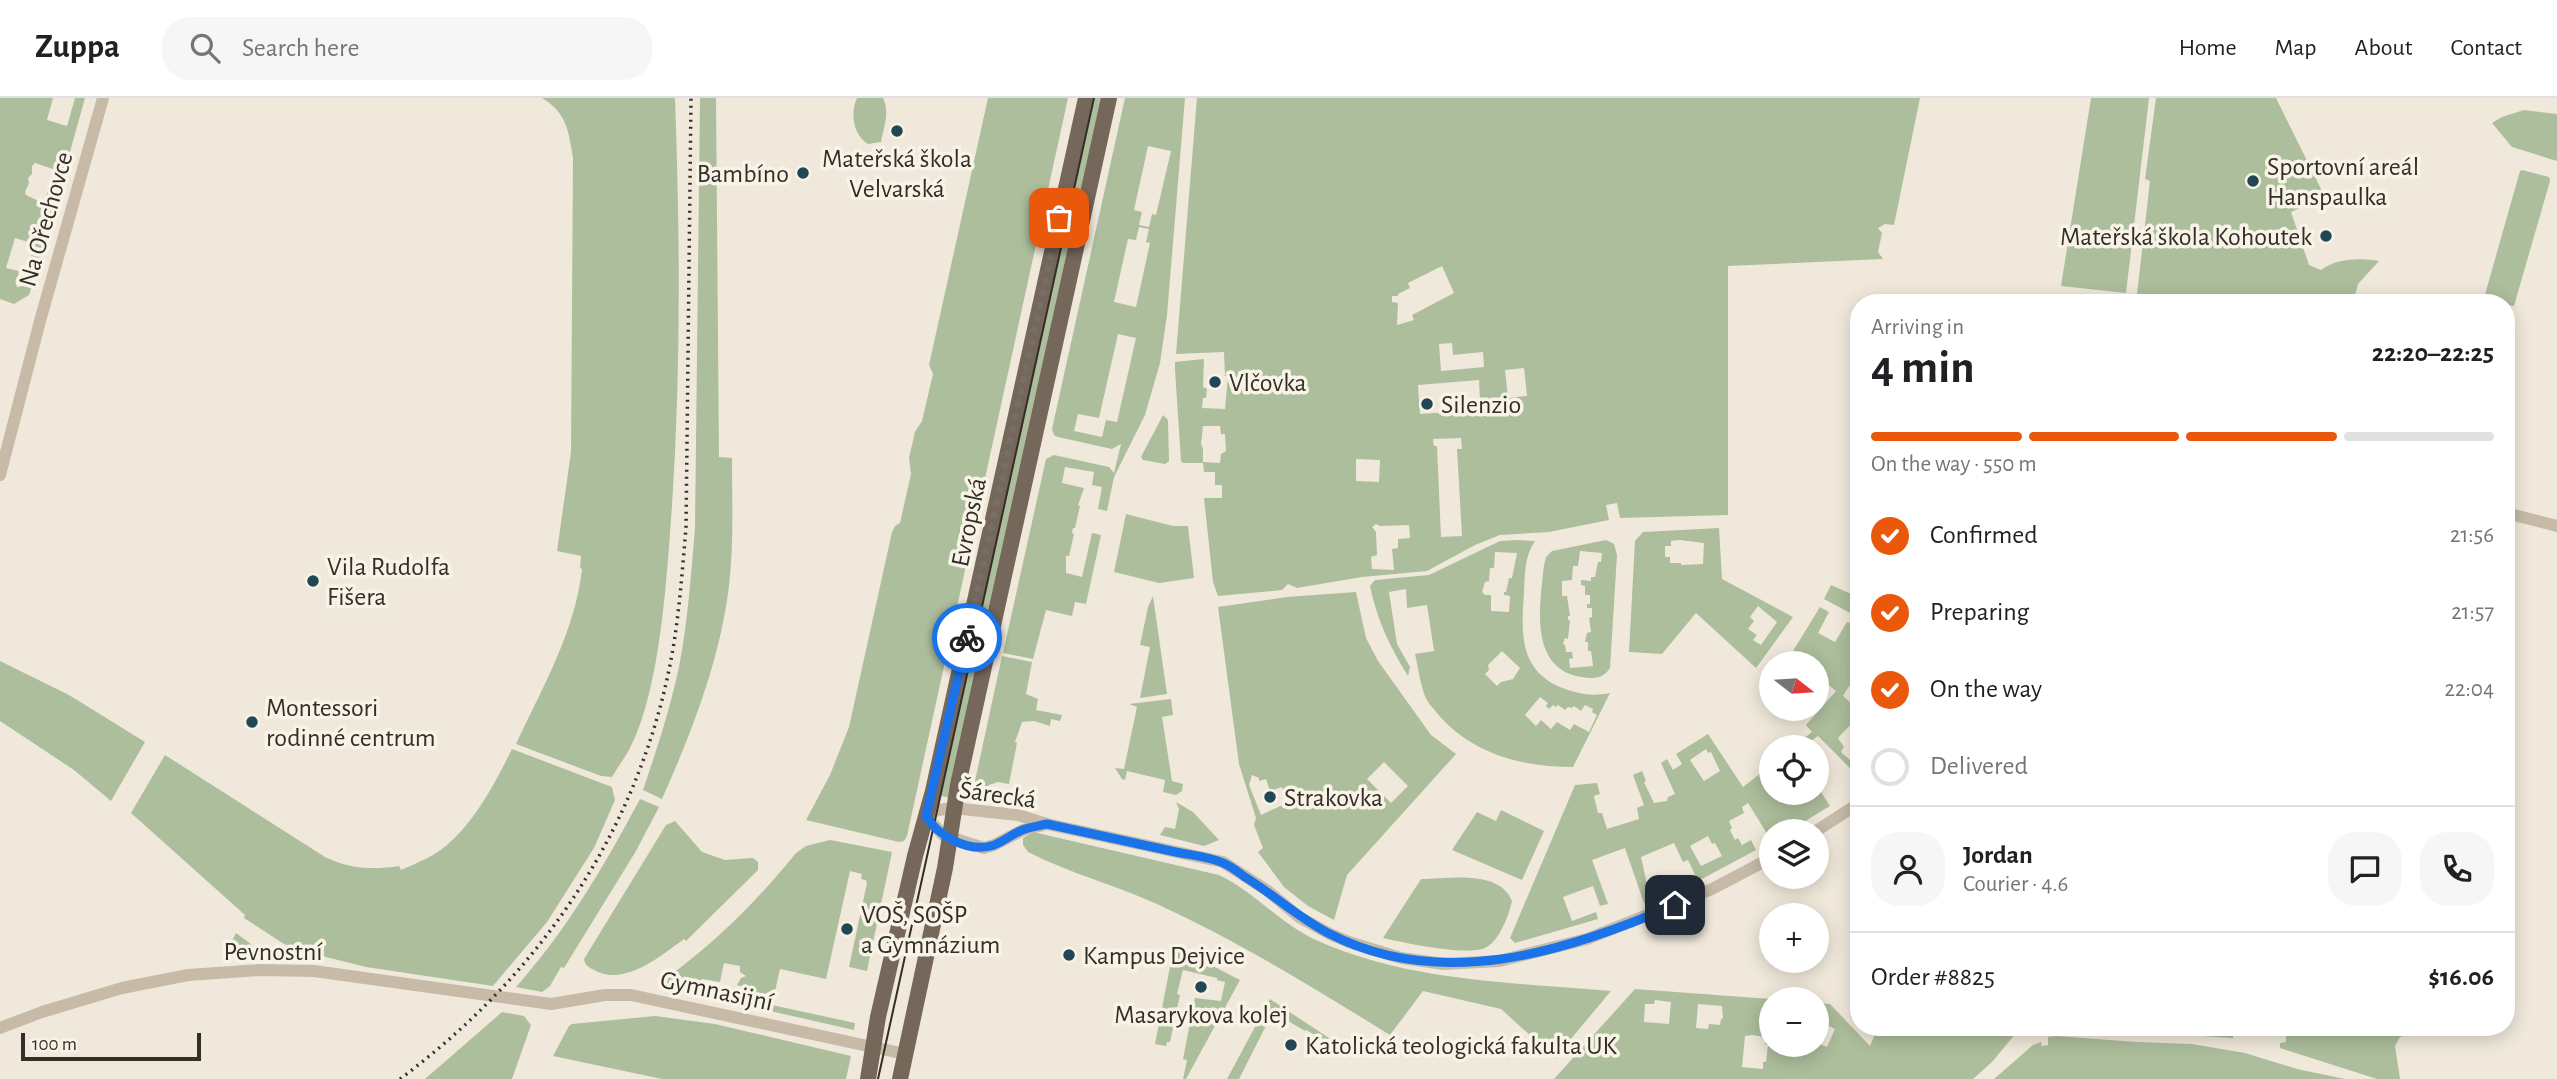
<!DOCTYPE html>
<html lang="en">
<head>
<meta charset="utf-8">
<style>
	body { margin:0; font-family:"Alegreya Sans",sans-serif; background:#f6f6f6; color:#202124; height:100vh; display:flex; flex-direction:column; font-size:26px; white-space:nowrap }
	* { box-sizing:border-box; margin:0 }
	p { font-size:23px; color:#757577 }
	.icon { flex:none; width:38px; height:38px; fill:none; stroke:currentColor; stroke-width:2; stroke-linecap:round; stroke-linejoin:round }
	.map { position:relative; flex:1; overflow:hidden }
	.panel { position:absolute; left:1850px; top:196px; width:665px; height:742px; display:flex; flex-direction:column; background:#fff; border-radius:28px; box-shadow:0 4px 18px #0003 }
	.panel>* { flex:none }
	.needle { width:46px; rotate:107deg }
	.controls { position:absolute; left:1759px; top:553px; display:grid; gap:14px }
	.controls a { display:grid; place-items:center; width:70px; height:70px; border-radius:50%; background:#fff; box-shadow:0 4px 18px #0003; font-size:35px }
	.scale { position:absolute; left:21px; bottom:18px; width:180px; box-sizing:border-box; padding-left:7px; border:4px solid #342e28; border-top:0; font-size:19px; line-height:24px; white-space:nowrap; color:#342e28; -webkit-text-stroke:5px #f8f3e7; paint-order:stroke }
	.pin { position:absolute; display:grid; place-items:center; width:60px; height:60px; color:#fff; margin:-30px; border-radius:14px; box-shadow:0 4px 10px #0006 }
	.courier { position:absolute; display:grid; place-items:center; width:70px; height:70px; margin:-35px; border:5px solid #1a73e8; border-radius:50%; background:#fff; color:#222; box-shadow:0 2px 9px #0007 }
	.head em { font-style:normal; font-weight:700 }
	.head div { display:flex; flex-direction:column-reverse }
	.head { display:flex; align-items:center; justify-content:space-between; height:119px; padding:0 21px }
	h1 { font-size:46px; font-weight:700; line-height:52px }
	.bar { display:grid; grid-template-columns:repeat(4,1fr); gap:10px 7px; align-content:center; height:84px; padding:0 21px }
	.bar i { height:9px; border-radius:5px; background:#e0e0e0 }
	.bar .current { background:#ea580c }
	.bar p { grid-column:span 4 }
	.line { display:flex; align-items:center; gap:18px; padding:0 21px; border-top:2px solid #e0e0e0 }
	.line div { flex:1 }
	.round { display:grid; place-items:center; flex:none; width:74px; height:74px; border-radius:28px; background:#f6f6f6 }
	ol { padding:0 21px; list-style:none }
	li { display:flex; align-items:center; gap:21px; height:77px }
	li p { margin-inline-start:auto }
	li .icon { padding:7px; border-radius:50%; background:#ea580c; color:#fff; stroke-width:4 }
	li:last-child { color:#757577 }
	li i { width:38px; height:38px; border:4px solid #e0e0e0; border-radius:50% }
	header { display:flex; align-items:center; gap:42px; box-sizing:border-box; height:98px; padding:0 35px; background:#fff; border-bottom:2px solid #e0e0e0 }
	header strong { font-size:33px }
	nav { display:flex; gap:38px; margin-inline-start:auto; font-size:24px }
	.search { width:490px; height:63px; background:#f6f6f6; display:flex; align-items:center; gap:18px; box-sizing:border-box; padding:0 24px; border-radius:28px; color:#757577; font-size:26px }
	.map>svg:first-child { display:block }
	.green { fill:#adbe9c; fill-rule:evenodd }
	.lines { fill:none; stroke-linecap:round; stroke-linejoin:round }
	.minor { stroke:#c7bba8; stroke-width:12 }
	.major { stroke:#75675a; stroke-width:16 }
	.tram { stroke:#342e28; stroke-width:2 }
	.rail { stroke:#342e28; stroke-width:3.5; stroke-dasharray:2 5; stroke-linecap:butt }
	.done { stroke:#766f67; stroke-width:7; stroke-dasharray:0 12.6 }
	.route { stroke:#1a73e8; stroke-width:9 }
	.poi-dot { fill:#204753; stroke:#f8f3e7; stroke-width:2.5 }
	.labels { text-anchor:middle; stroke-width:7; stroke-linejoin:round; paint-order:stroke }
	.poi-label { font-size:26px; fill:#342e28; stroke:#f8f3e7; text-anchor:start }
	.street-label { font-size:26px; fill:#342e28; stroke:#f8f3e7 }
</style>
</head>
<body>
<header>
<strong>Zuppa</strong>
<div class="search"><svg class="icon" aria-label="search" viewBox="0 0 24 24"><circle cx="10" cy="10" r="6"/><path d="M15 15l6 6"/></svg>Search here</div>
<nav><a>Home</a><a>Map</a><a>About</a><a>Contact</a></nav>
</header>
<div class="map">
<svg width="2557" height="981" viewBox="0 0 2557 981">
	<rect width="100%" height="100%" fill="#f0e9db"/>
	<path class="green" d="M0,0H53L47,22L67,28L75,0H85L40,161L31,159L35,146L15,140L6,170L19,173L16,186L17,189L23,188L30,162L39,165L29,197L14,206L0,201ZM35,65L53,71L50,91H48L45,102L42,101L41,104L26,97L25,94L29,85L28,80L32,76V68Z
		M542,0H675C680,136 681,272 672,408C667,475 661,593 629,652C624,661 617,670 612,679L601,678L516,646C542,590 575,534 582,471L580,470L581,458L557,453L571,354L573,59C568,32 567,15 542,0Z
		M700,0H716L719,359L732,360C732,402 734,446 729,488C720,562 692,634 662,701L643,692C657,651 670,611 679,569C688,523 691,476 695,430Z
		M857,0H883C890,15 884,28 881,44L868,46C853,37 850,15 857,0Z
		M988,0H1068L907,738L904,743L899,744L806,722L830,677L849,629L892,434L895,428L900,425L911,376L909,360L915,334L922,323L933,276L929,267Z
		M1092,0H1103L949,700L938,697Z
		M1125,0H1185L1167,217L1160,265L1145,317L1114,379L1107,413L1098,411L1102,389L1092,387L1094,374L1065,369L1062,385L1084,390L1078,407L1080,408L1075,430H1073L1072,435L1074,436L1069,458H1066V475L1082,479L1092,435L1101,437L1086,506L1075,504L1072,518L1046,512L1033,561L1003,555L1046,361L1054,357L1109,369L1114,375L1121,346L1112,351L1058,339L1054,337L1052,331ZM1148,48L1171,53L1156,117L1152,116L1149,129L1139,127L1142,114L1134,112ZM1139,129L1149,131L1146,144L1150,145L1136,209L1114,204L1128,141L1136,142ZM1118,236L1136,240L1117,324L1106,322L1102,339L1074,333L1078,316L1099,320Z
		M1197,0H1920L1894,127L1885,126L1878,130L1882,135L1878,154L1883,161L1728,168V417L1620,420L1617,405L1606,407L1609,422L1549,434L1500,437L1475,447L1427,473L1362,479L1297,490L1288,486L1282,492L1218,498L1213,484L1204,400H1222V387H1215V374H1204L1203,365H1183L1181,363L1175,272V264L1204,261L1203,289L1207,291L1206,300H1203L1202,310L1225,311L1228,278H1225L1224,254L1176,256ZM1442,168L1454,195L1412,217L1414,222L1397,227L1398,205L1392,204V198H1398V196L1410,190L1408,185ZM1452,245L1453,257L1483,254L1484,269L1441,273L1439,246ZM1524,270L1527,298L1508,300L1505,272ZM1479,282L1480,303L1448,306L1449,314L1420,316L1418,287ZM1203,328H1220L1221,336H1225L1226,353L1221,356L1220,365L1203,364V351L1201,346ZM1461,340L1462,351H1457L1462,438L1441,439L1437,348H1434L1433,341ZM1356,361L1380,362L1379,384L1356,383ZM1376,426L1380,428L1409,427L1410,440L1398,441V450L1392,451L1394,472L1372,471L1371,459L1377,457L1376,434L1372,429Z
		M2091,0H2149L2126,195L2061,188Z
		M2156,0H2276L2325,99L2291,114L2309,167L2321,172C2337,160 2360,160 2379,163L2358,186L2353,205H2136L2150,83L2145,81Z
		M2524,12L2557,16V63L2512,49L2492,25L2502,19Z
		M2522,72L2549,79L2550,83L2514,208L2506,207V205H2498L2484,200L2520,73Z
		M1163,317L1168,322L1169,363L1165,366L1143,362L1141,359Z
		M1126,416L1173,428H1188L1194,480L1159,485L1114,474Z
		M1719,430L1722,481L1793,519L1756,570L1696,515L1662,556L1629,554L1635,443L1643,434ZM1680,442L1704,445L1703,466L1681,467V465H1670V459H1665V448H1671V443ZM1758,508L1777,524L1761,547L1753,542L1757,537L1748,531L1754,523L1750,519Z
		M1517,442L1535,443C1524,459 1525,476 1524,495C1521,538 1519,576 1568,592C1583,597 1595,598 1610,595L1573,669C1522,669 1471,656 1437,615C1433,610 1427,604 1425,598C1420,585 1418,569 1415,556L1434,553L1427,507L1407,510L1406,491L1389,494L1397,546L1410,569L1408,578C1390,549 1377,522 1370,488L1375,482L1429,477L1500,443ZM1495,454L1517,455L1512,480H1509L1506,494H1504V497L1510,498L1509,514L1491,513V497H1485L1482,494L1485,484L1489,483L1490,470H1494ZM1502,553L1520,570L1513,581L1501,584L1497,588L1485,576L1489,572L1488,567ZM1540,599L1548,605L1546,608L1549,611L1553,607L1556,609L1558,607L1565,612L1568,609L1572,610L1574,608L1581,613L1585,607L1593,611L1592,614L1597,617L1589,634L1574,626L1570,632L1557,624L1551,631L1541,622L1536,628L1525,617Z
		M1606,442L1614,446L1617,457L1610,570C1603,581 1593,581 1581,579C1528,570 1540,506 1544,467L1546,459L1552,453ZM1580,453L1602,455L1601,464H1598L1595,479H1591V483L1581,482V487L1585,488V497H1590V506H1587V510H1592V519L1589,520L1591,534L1587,535L1585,544H1588V553H1591L1593,568L1570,570L1569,561L1573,560L1572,554H1566L1565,547L1563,546L1565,540L1568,541L1570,522H1568V518H1570L1567,498H1562V483L1572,482L1573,468H1578Z
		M1831,487L1858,499V574L1843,598L1858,611V627L1854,623L1838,640L1844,649L1841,654L1858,669V678L1818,638L1808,645L1810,649H1793L1812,634L1806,627L1836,593L1817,578L1816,565H1800L1790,558L1820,509L1829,514L1818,535L1835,544L1847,524L1849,525L1854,517L1824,501Z
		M1356,494L1366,540L1378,563L1431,637L1456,656L1347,777L1334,822L1308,808L1284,789L1258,754L1263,750L1254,727L1256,720L1239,666L1218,509L1287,499ZM1384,664L1408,688L1391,705L1367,681ZM1252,677L1259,680V683L1266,681L1270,693L1282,689L1287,705L1261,717L1249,687Z
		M1153,498L1167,596L1140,600L1150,549L1140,547L1148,509Z
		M1002,558L1032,564L1026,596L1038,601L1036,612L1062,617L1060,623L1051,621L1050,628L1034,623L1022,624L1015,644L1017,645L1009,686L998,684L989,687L984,698L977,693L975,683Z
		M0,563L69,597L145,644L111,703L74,672L0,623Z
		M1171,601L1173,617L1162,619L1172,683L1183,686L1182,693L1176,697L1163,694L1165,682L1127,673L1125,682L1122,681L1115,670L1124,671L1137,609L1129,606Z
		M1708,636L1743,689L1771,667V695H1816L1817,688L1830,708L1789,733H1771V742L1748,705L1742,709L1744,715L1729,723L1732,730L1730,732L1735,742L1738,740L1742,747L1751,742L1756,752L1698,783L1688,762L1683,764L1674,745L1641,759L1647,786L1657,790L1672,784L1675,792L1644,805L1625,750L1592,762L1608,806L1600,808L1593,788L1563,799L1572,823L1596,814L1598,821L1515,845L1510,840L1575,687L1597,685L1600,696L1594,698L1598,715H1602L1607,731L1639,721L1637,710L1644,707L1633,677L1642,673L1646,683L1644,684L1654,705L1667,703L1668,699L1675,696L1661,665L1667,661L1673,672L1682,666L1676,656ZM1706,651L1708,655L1711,654L1720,673L1704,683L1690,662ZM1708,738L1712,746L1715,745L1722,758L1701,768L1690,748Z
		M512,651L612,689L615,702L594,750L547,824L493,888L366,869L326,859L284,846L244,820L245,817L131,715L165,657L325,759C349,771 373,772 399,768L401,772C417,765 435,758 448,746C476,722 496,683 512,651Z
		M640,701L659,709L636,753L564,870L561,869L550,888L542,894L516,889C568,830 603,770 640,701Z
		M1176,704L1193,714L1219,742L1204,748L1160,737L1165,729L1175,731L1179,711Z
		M1501,712L1544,733L1522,782L1452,752L1477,714L1496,723Z
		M675,723L702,754L725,762L753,760L758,764V772L686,843L684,841C661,858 624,889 594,872C588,869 585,867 584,861L666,727Z
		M1033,734L1219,777C1255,794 1280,826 1316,842C1409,884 1511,884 1611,893L1555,960L1501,911L1423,893L1390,937C1314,890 1238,843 1157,806C1115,787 1069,775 1028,754L1023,747V740Z
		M830,742L892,754L867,873L849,869L867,785L866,782L861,781L862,776L850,773L826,881L780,871L772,907L855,925L854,932L748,908L751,897L755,893L737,887L741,880L746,878L740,874V868L724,865L720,884L702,881L701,884L703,886L701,898L669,889L667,884L668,879C717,843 758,802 796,755L806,748Z
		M1421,781C1449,781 1499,771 1512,803C1509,817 1499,844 1485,850C1465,858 1405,845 1383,840Z
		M236,835L259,852L258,859H229L231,845Z
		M1174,848L1240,882L1186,981H1183L1187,962L1183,961L1195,900L1221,903L1225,884L1217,882V880L1183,872L1177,896L1180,897L1170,944H1167L1166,948L1155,946Z
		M1635,891L1771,901V947H1816L1817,945L1827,949L1835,931L1817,922V905L1830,906L1870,948L1878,929H2021L1992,964L1973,981H1554ZM1655,902L1671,904L1669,926L1644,924L1645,906H1654ZM1698,906L1722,908L1723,920L1721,921L1720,927L1709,926L1708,931L1696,930ZM1752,937L1765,939V946L1768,947L1766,964H1763V971L1742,969L1745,938Z
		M1270,901L1329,940L1326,943L1306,932L1305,933L1273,914L1239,981H1227Z
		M502,914L524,918L531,927L512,981H425Z
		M655,918L715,926L851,958L846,981H662L553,958L569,928L572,926Z
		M2171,929H2233V940L2171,936Z
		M2286,929H2438L2400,939L2395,948L2400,981H2377L2280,950V945L2286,944Z
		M2056,938L2136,944L2192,946L2245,955L2297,971L2345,981H1994L2033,947L2041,944L2042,948L2048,947V939Z"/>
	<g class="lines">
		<path class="minor" d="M0,377L40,223L103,0
			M2506,415L2557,428
			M1047,726L1023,732L994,747L984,750L943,737L926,718L938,712L953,710L1018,717L1047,726L1223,764L1268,793L1299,819L1330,836L1349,844L1401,860L1444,866L1499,863L1587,841L1712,791L1771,760
			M1816,733L1858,706
			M0,930L42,914L122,890L188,877L260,872L314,873L551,906L605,897H631L905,956"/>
		<path class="major" d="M868,981L878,919L915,758L933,693L1086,0
			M900,981L945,770L958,687L1109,0"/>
		<path class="tram" d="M878,981L1094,0"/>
		<path class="rail" d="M400,981C537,879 636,737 670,567C679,522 682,475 686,430L691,0"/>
	</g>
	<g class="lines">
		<path class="done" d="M967,540L1059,120"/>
		<path class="route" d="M967,540L926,718C938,738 967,754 991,748C1002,745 1010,737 1020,733C1029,729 1038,728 1047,726C1088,735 1130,744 1171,753C1188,757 1208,758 1223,765C1231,768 1238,774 1245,779C1274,797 1298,819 1328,835C1441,894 1566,854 1675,807"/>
	</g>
	<g class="poi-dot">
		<circle cx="897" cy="33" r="7"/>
		<circle cx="803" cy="75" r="7"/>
		<circle cx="2253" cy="83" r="7"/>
		<circle cx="2326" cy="138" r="7"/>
		<circle cx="1215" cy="284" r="7"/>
		<circle cx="1427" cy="306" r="7"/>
		<circle cx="313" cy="483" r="7"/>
		<circle cx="252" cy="624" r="7"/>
		<circle cx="1270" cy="699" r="7"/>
		<circle cx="847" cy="831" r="7"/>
		<circle cx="1069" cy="857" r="7"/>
		<circle cx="1201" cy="889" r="7"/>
		<circle cx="1291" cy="947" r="7"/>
	</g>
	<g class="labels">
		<g class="poi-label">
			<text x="897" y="69" text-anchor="middle">Mateřská škola<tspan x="897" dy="30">Velvarská</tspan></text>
			<text x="2267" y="77">Sportovní areál<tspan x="2267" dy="30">Hanspaulka</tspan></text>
			<text x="789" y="84" text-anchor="end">Bambíno</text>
			<text x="2312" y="147" text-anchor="end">Mateřská škola Kohoutek</text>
			<text x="1229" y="293">Vlčovka</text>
			<text x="1441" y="315">Silenzio</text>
			<text x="327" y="477">Vila Rudolfa<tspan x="327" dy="30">Fišera</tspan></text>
			<text x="266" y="618">Montessori<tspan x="266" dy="30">rodinné centrum</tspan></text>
			<text x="1284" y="708">Strakovka</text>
			<text x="861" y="825">VOŠ, SOŠP<tspan x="861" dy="30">a Gymnázium</tspan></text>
			<text x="1083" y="866">Kampus Dejvice</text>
			<text x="1201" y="925" text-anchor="middle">Masarykova kolej</text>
			<text x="1305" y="956">Katolická teologická fakulta UK</text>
		</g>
		<g class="street-label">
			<text transform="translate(45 121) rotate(-74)" y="9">Na Ořechovce</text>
			<text transform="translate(968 424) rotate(-78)" y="9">Evropská</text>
			<text transform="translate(998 696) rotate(8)" y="9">Šárecká</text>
			<text x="273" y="862">Pevnostní</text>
			<text transform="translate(717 892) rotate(12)" y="9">Gymnasijní</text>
		</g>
	</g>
</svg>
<div class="controls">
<a><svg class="needle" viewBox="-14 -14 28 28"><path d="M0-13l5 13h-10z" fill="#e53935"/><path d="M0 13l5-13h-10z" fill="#757577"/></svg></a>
<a><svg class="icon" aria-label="locate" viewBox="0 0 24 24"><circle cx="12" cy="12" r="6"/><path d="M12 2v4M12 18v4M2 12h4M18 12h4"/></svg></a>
<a><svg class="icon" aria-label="layers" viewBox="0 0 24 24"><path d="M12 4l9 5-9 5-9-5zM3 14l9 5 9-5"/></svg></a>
<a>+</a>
<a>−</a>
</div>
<div class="scale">100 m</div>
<div class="pin" style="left:1059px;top:120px;background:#ea580c"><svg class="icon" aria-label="bag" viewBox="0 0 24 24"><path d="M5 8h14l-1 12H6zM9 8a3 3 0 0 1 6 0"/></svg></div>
<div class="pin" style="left:1675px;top:807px;background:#1f2937"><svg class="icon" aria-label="home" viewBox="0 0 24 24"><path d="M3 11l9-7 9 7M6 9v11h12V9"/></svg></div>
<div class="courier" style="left:967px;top:540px"><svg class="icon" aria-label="bike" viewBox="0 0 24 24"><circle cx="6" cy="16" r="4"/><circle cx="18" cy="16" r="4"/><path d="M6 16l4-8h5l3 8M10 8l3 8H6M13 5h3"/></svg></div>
<section class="panel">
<div class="head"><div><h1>4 min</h1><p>Arriving in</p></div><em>22:20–22:25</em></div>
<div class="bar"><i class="current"></i><i class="current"></i><i class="current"></i><i></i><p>On the way · 550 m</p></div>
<ol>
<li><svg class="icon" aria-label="check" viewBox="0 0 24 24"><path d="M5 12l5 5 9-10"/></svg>Confirmed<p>21:56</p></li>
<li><svg class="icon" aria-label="check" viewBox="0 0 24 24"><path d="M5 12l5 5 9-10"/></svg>Preparing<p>21:57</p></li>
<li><svg class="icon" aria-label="check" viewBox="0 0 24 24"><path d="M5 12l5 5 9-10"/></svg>On the way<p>22:04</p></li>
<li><i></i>Delivered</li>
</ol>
<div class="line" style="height:126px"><a class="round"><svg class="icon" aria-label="person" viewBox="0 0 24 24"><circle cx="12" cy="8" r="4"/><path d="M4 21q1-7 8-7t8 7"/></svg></a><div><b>Jordan</b><p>Courier · 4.6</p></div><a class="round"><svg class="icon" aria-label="chat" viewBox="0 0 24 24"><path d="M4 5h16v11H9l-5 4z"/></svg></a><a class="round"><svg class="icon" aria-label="phone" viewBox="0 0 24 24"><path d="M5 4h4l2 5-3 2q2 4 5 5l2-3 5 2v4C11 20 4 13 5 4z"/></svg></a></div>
<div class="line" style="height:91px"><div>Order #8825</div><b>$16.06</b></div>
</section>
</div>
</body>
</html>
